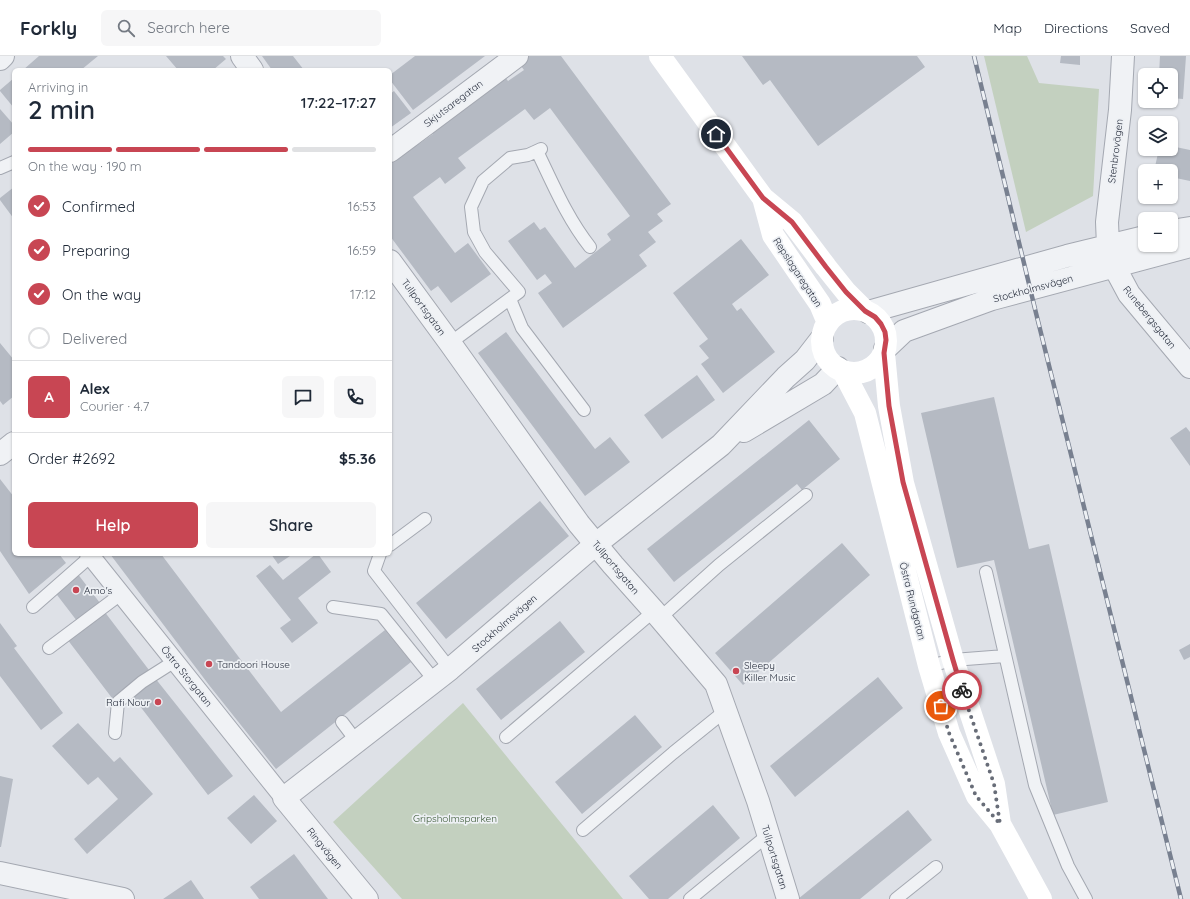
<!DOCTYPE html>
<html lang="en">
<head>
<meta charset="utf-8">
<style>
	body { margin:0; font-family:Quicksand,sans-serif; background:#f6f6f7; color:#1f2937; height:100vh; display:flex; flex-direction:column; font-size:15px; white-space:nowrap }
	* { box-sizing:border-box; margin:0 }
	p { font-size:13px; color:#747a83 }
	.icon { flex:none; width:22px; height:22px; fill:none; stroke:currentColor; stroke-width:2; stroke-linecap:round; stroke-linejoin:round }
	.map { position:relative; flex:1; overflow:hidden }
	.sheet { position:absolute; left:12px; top:12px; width:380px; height:488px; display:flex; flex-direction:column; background:#fff; border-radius:6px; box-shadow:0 1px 3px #0004 }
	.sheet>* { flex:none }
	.tools { position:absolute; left:1138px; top:12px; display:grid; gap:8px }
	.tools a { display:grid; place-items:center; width:40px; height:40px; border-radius:6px; background:#fff; box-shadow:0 1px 3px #0004; font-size:20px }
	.pin { position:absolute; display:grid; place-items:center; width:34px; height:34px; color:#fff; margin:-17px; border:2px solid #fff; border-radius:50%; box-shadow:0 1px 4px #0007 }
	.courier { position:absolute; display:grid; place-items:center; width:40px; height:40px; margin:-20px; border:3px solid #c84653; border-radius:50%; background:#fff; color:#222; box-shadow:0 1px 5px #0007 }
	.head em { font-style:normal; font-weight:600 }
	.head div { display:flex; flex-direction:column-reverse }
	.head { display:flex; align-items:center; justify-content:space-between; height:68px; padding:0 16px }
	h1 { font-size:26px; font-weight:600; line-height:30px }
	.bar { display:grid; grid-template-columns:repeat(4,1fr); gap:6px 4px; align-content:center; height:48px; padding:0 16px }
	.bar i { height:5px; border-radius:3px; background:#e0e1e3 }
	.bar .on { background:#c84653 }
	.bar p { grid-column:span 4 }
	.line { display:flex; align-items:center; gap:10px; padding:0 16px; border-top:1px solid #e0e1e3 }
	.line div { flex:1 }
	.round { display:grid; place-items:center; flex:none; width:42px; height:42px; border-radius:6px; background:#f6f6f7 }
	ol { padding:0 16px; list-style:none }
	li { display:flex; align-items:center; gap:12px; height:44px }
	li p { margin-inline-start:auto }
	li .icon { padding:4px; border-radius:50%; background:#c84653; color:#fff; stroke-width:4 }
	li:last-child { color:#747a83 }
	li i { width:22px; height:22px; border:2px solid #e0e1e3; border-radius:50% }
	.primary-button { display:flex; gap:8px; margin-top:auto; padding:8px 16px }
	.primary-button a { flex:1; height:46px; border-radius:6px; background:#c84653; color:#fff; font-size:16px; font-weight:600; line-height:46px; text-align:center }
	.primary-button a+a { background:#f6f6f7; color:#1f2937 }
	header { display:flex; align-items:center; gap:24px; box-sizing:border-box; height:56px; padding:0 20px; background:#fff; border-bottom:1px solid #e0e1e3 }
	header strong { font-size:19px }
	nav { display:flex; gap:22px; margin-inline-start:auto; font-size:14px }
	.search { width:280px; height:36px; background:#f6f6f7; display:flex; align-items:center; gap:10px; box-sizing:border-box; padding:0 14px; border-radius:6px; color:#747a83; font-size:15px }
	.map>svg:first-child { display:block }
	.green { fill:#c3d0bf }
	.building { fill:#b5bac3 }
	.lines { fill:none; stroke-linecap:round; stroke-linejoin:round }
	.service-casing { stroke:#a4a8b1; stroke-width:14 }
	.pedestrian-casing { stroke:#a4a8b1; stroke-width:20 }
	.minor-casing { stroke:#a4a8b1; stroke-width:24 }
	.tertiary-casing { stroke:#a4a8b1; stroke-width:24 }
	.service { stroke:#f0f2f5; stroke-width:12 }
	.pedestrian { stroke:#f0f2f5; stroke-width:18 }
	.minor { stroke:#f0f2f5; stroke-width:22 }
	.tertiary { stroke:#f0f2f5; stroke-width:22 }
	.secondary { stroke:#fff; stroke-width:22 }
	.rail-casing { stroke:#788090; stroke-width:4.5 }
	.rail { stroke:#edf0f4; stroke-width:3; stroke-dasharray:9; stroke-linecap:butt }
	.done { stroke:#686d78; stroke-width:4; stroke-dasharray:0 7.2 }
	.route { stroke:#c84653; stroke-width:5 }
	.poi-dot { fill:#c84653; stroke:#edf0f4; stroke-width:1.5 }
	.labels { text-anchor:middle; stroke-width:3.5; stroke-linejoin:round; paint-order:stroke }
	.street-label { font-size:10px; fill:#282e3d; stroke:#edf0f4 }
	.poi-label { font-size:10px; fill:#282e3d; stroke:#edf0f4; text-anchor:start }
	.park-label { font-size:10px; fill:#3a5835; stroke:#edf0f4 }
</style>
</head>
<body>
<header>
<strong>Forkly</strong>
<div class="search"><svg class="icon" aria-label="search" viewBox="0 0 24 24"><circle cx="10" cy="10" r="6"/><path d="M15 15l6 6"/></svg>Search here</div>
<nav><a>Map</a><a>Directions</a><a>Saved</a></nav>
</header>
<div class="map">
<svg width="1190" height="843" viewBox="0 0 1190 843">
	<rect width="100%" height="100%" fill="#dee1e7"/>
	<path class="green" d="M984,0H1027L1039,27L1099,33L1093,140L1026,176Z
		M463,647L623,843H402L333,766Z"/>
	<path class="building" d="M39,0H98L81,14H23Z
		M166,0H223L226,3L213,14H178Z
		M262,0H293L304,14H272Z
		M415,0H485L413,54L390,24V19Z
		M526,0H561L671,148L657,158L663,165L648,176L656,186L639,199L647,210L563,272L538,237L552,227L545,218L537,224L508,185L534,166L540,174L545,171L575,212L611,184L607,178L630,160L550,52L534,64L525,53L458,102L466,112L445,128L440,121L413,141L455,197L468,187L491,218L451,247L438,230L431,235L390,180L391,166L390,165V102L416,83L419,88L433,78L429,72L502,17L508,25L524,14L518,6Z
		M742,0H917L925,11L818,90L770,24L763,29Z
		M1061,0H1080V9L1060,7Z
		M1160,0H1186L1183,43L1171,42V19H1159Z
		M14,22V52L0,35V34Z
		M394,35L411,57L390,72V38Z
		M0,53L14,69V76L0,88Z
		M1171,90L1190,94V125L1171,121V115H1154L1159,93H1171Z
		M14,131V163L0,144V142Z
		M741,183L769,219L732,248L737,255L741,252L775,296L723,337L701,308L709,302L699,290L708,283L673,237Z
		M506,276L595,393L610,381L630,406L585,440L478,297Z
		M0,287L14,304V340L3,349L0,345Z
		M697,319L715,344L662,383L644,359Z
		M994,341L1029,493L1049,488L1108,746L1053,759L994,504L957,512L921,357Z
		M809,364L840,403L802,434L797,428L674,526L647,493Z
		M1186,371L1190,376V410L1170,382Z
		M0,423L14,441V498H59L66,507L29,538L0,495Z
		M540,445L569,480L446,583L416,547Z
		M842,487L870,519L743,629L715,597Z
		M110,498H161L241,604L281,656L385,574L411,606L276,713L209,629Z
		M271,498H293L278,508Z
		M316,498H318L331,516L298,542L318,567L292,587L280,572L291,564L256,520L270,509L283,524Z
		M77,517L100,547L77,565L54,535Z
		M104,555L149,614L112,642L67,583Z
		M560,565L585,596L501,664L476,633Z
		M0,567L17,590L14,592L63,657L41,674L0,620Z
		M1190,588V601L1184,604L1179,594Z
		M878,621L903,652L795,741L770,710Z
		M155,622L233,720L208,739L133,641Z
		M635,659L662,691L582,758L555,726Z
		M78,667L114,706L120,701L153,738L87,798L74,783L118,743L98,721L88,729L52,690Z
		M0,720L13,723L1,791H0Z
		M254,739L277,765L251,788L227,762Z
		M713,749L740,782L668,843H649L629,820Z
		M908,754L932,784L860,843H798Z
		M294,798L328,843H259L250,831Z
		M191,824L204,843H163Z"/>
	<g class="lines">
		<defs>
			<path id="service" d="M537,95C553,128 567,162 590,191
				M0,112L14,106
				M510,243L522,272L584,354
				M450,287L519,236L485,196L474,176L471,151L483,125L510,102L528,99L541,93
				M390,489L425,463
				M380,498L374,515L450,613
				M986,516L1035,729L1068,810L1086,843
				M33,551L91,500
				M333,551L381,558L435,625
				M660,562L719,509L806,439
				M49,592L121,538
				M929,610L953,604L1005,600
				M342,666L357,686
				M115,677L118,646L142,626L175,605
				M506,681L654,555
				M583,774L673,697L725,655
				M690,843L768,779
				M896,843L936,811"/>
			<path id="pedestrian" d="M89,498L284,742"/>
			<path id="minor" d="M242,0L252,14
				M0,3L3,0
				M390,95L517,0
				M390,205L450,287L579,468L613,509L654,555L716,628L758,745L788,843
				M0,398L14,387
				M0,817L123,843"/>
			<path id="tertiary" d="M1123,0L1120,54L1107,166L1108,190L1114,210L1129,238L1190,311
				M1171,175L1190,172
				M868,256L1067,200L1145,181
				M885,293L904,275L992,243L1190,190
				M744,375L823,328L838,312
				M367,843L284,742L450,613L596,488L721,389L786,321L805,304L822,282"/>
		</defs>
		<use href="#service" class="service-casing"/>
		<use href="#pedestrian" class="pedestrian-casing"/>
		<use href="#minor" class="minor-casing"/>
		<use href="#tertiary" class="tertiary-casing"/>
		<use href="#service" class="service"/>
		<use href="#pedestrian" class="pedestrian"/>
		<use href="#minor" class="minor"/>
		<use href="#tertiary" class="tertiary"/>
		<path class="secondary" d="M660,0L763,142L792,166L826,211L846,236L865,255
			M763,142L773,179L820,248L828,267
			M822 285a32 32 0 1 1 64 0a32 32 0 1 1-64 0Z
			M884,297L889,350L903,427L953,604L994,728L1000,768
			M843,315L865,357L929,610L949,677L977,740L1000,768L1041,843"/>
		<defs>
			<path id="rail" d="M974,0L1036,257L1181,843"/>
		</defs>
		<use href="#rail" class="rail-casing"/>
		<use href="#rail" class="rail"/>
	</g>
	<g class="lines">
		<path class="done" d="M941,650L949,677L976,740L1000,768L994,728L962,634"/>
		<path class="route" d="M716,78L763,142L792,166L826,211L846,236L865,255L875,261L881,268L885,276L886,284L884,297L889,350L903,426L953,604L962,634"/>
	</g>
	<g class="poi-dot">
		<circle cx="76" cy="534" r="4"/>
		<circle cx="209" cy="608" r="4"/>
		<circle cx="736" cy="615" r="4"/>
		<circle cx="158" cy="646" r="4"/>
	</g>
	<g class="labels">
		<g class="street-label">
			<text transform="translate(453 47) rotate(-37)" y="4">Skjutsaregatan</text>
			<text transform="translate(1115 95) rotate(-83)" y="4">Stenbrovägen</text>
			<text transform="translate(798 216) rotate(57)" y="4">Repslagaregatan</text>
			<text transform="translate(1033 232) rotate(-15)" y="4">Stockholmsvägen</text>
			<text transform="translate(424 251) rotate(54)" y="4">Tullportsgatan</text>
			<text transform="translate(1150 261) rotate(51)" y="4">Runebergsgatan</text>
			<text transform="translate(616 511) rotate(50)" y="4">Tullportsgatan</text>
			<text transform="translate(913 545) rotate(76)" y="4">Östra Rundgatan</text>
			<text transform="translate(504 567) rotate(-41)" y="4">Stockholmsvägen</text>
			<text transform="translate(187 620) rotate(51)" y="4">Östra Storgatan</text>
			<text transform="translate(325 792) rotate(51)" y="4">Ringvägen</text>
			<text transform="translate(775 801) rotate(73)" y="4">Tullportsgatan</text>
		</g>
		<g class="poi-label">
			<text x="84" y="538">Amo's</text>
			<text x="217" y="612">Tandoori House</text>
			<text x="744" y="613">Sleepy<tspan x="744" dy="12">Killer Music</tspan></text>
			<text x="150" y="650" text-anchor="end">Rafi Nour</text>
		</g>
		<g class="park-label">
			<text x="455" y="766">Gripsholmsparken</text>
		</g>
	</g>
</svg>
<div class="tools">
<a><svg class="icon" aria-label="locate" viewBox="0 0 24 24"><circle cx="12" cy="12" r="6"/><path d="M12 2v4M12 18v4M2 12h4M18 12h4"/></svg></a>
<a><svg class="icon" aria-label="layers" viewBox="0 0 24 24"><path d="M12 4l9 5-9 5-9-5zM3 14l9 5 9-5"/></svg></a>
<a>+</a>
<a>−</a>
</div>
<div class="pin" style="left:941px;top:650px;background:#ea580c"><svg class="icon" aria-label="bag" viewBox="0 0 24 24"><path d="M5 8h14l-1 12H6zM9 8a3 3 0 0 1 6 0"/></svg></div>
<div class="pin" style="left:716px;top:78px;background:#1f2937"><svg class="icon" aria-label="home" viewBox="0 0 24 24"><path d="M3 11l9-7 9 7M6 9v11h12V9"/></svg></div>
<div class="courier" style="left:962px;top:634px"><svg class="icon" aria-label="bike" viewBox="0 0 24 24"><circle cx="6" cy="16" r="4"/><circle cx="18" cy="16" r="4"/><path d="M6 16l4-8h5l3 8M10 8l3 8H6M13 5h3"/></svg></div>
<section class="sheet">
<div class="head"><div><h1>2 min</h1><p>Arriving in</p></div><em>17:22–17:27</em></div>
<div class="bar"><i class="on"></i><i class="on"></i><i class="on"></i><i></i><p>On the way · 190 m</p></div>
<ol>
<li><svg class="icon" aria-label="check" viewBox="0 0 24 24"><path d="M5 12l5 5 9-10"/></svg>Confirmed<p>16:53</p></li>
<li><svg class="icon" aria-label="check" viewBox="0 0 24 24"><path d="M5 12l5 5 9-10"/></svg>Preparing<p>16:59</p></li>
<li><svg class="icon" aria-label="check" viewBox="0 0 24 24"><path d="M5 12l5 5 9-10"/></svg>On the way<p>17:12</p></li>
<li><i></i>Delivered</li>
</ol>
<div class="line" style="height:72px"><b class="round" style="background:#c84653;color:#fff">A</b><div><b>Alex</b><p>Courier · 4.7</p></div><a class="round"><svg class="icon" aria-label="chat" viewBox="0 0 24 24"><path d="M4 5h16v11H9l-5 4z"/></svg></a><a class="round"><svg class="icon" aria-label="phone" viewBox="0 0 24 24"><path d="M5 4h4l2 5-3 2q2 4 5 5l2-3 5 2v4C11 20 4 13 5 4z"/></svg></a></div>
<div class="line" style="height:52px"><div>Order #2692</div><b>$5.36</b></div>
<div class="primary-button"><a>Help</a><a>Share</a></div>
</section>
</div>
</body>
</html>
